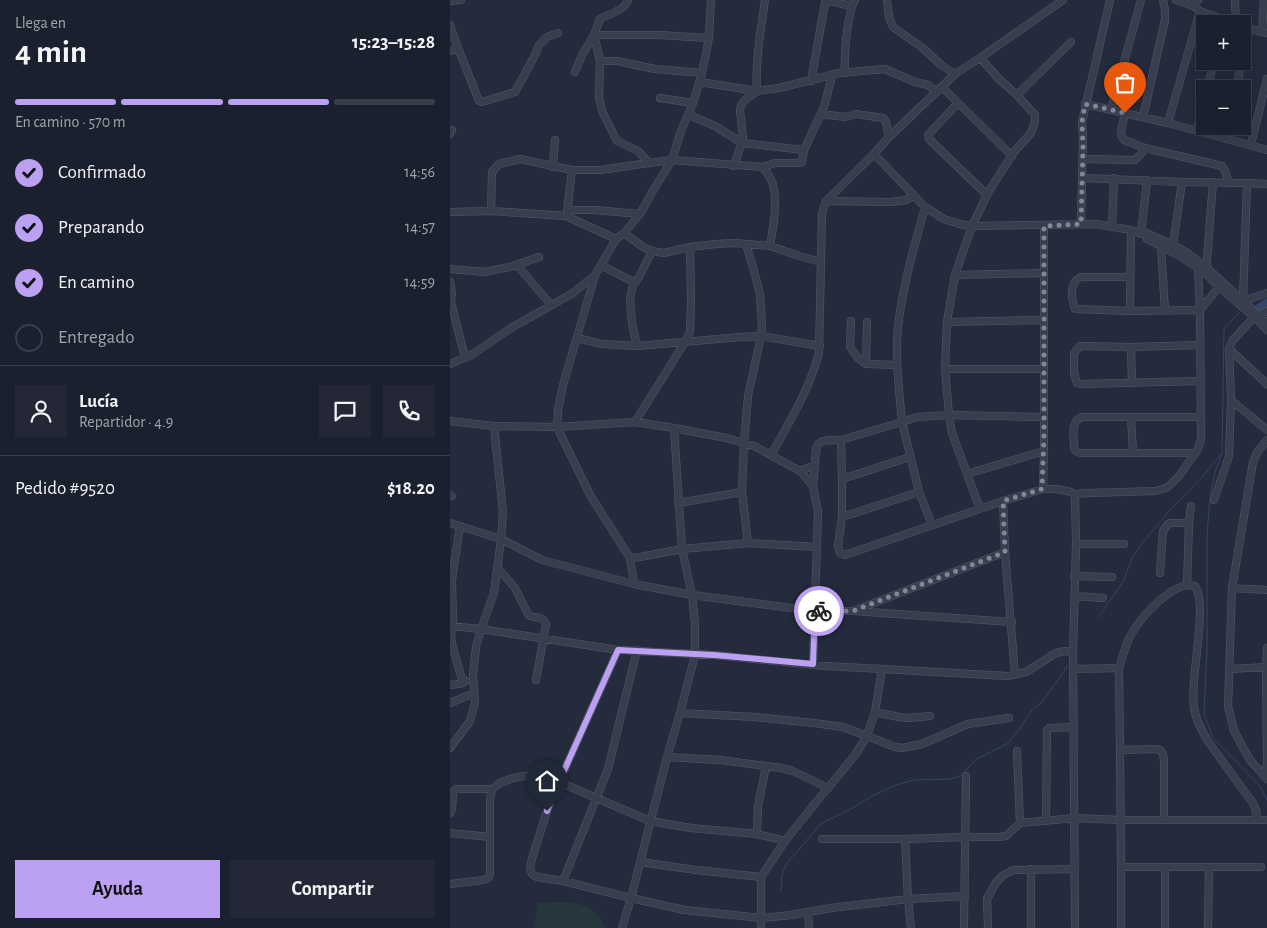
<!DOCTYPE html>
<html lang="es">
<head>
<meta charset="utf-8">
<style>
	body { margin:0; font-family:"Alegreya Sans",sans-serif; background:#242836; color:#f1f3f6; height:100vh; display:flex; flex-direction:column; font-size:19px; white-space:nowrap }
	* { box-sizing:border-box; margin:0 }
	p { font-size:16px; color:#a0a3aa }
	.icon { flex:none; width:28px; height:28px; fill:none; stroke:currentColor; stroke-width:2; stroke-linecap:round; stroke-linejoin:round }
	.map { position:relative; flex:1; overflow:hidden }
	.details { display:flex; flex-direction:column; background:#1b202e; width:450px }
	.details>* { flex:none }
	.tools { position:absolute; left:746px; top:15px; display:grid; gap:10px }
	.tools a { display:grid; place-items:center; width:55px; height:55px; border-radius:0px; background:#1b202e; box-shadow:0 5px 20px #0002,0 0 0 1px #393e4a; font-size:25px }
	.pin { position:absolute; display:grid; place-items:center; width:42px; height:42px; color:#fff; margin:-51px -21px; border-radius:50% 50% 50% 0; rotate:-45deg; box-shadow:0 0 5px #0007 }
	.pin .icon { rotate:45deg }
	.courier { position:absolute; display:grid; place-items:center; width:50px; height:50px; margin:-25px; border:4px solid #bca0f2; border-radius:50%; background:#fff; color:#222; box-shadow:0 1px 6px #0007 }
	.overview em { font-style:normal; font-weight:700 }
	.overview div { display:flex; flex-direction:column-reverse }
	.overview { display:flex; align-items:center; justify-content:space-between; height:85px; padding:0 15px }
	h1 { font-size:32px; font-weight:700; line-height:38px }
	.bar { display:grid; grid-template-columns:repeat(4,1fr); gap:8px 5px; align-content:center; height:60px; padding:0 15px }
	.bar i { height:6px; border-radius:4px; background:#393e4a }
	.bar .on { background:#bca0f2 }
	.bar p { grid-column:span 4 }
	.line { display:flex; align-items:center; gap:12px; padding:0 15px; border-top:1px solid #393e4a }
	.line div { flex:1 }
	.round { display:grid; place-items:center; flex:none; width:52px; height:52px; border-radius:0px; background:#242836 }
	ol { padding:0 15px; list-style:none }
	li { display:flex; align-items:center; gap:15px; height:55px }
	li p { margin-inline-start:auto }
	li .icon { padding:5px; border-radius:50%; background:#bca0f2; color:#111; stroke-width:4 }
	li:last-child { color:#a0a3aa }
	li i { width:28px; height:28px; border:2px solid #393e4a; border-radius:50% }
	.action { display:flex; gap:10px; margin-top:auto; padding:10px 15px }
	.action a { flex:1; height:58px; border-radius:0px; background:#bca0f2; color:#111; font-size:20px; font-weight:700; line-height:58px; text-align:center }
	.action a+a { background:#242836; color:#f1f3f6 }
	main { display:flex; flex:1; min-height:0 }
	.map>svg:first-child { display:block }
	.green { fill:#26383e }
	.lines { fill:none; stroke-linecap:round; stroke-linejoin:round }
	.stream { stroke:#384464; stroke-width:1 }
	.river { stroke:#384464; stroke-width:9 }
	.minor-casing { stroke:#535968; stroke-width:8 }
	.minor { stroke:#383e4d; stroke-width:7 }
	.done { stroke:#828797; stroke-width:5; stroke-dasharray:0 9 }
	.route { stroke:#bca0f2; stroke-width:6 }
</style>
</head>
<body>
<main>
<section class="details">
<div class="overview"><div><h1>4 min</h1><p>Llega en</p></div><em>15:23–15:28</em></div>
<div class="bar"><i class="on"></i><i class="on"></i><i class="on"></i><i></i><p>En camino · 570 m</p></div>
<ol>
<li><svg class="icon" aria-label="check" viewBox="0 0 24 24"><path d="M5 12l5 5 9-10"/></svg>Confirmado<p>14:56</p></li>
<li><svg class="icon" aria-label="check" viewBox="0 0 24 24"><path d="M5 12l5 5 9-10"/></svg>Preparando<p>14:57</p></li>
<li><svg class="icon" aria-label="check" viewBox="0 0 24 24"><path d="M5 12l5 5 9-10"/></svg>En camino<p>14:59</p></li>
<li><i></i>Entregado</li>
</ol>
<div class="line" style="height:90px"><a class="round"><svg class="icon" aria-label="person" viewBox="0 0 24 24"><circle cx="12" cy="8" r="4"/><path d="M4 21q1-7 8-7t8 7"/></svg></a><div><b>Lucía</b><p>Repartidor · 4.9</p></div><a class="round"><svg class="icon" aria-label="chat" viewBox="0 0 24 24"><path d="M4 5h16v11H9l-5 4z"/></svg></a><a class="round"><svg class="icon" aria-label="phone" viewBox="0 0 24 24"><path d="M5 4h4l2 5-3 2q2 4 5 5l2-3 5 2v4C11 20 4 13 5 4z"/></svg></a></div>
<div class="line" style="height:65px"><div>Pedido #9520</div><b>$18.20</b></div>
<div class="action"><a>Ayuda</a><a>Compartir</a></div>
</section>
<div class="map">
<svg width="817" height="928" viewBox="0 0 817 928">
	<rect width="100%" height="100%" fill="#242b3d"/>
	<path class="green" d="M109,902C129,902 148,907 155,928H85L87,903Z"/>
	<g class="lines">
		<path class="stream" d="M789,313L774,329L772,454L765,472L760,499L757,535V648L754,714L763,738L810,786L817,800
			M648,618L674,580L682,558L693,542L719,511L754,475L771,454
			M331,890L332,875L336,864L372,823L401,809L420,797L446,785L464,780L501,779L511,776L525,760L557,744L569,730L581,711L591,703L611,676L617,666"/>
		<path class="river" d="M808,309L817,303"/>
		<defs>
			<path id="minor" d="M437,0L439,17L443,27L474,49L491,65L505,74
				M726,0L743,6L750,11L785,24
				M785,0L786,24
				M0,1L11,0
				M743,6L748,0
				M0,25L8,48L29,101L32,102L65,92L84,57L89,45L97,37L108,33
				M792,27L816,33
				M812,32L814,0
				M0,51L8,48
				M792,60L799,29
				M150,61H167L205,69L252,73
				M125,72L132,55L144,35L150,19C159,14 175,10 178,0
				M395,73C394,57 397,13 405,0
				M361,81L375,3L380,1L401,6
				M250,82L307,91C305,61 311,29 315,0
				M492,87L562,156
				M757,89L764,61
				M786,89L792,61
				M567,95L621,42
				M210,98L243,103
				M508,103L478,135L479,139L537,195
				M635,104L718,123L817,150
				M661,110L691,0
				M675,113L671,132V135L674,140L695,148L772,166L775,171L779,183
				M371,114L395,117L406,114L433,118L436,122L439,137
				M239,115L265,126L292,143L354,150
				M693,117L715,20V10L713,0
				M718,123L750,11
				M747,131L755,97
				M0,134L2,130
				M776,139L778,126
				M801,144L817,79
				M424,154L475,207L494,219L509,224L522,226L646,224L681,230L691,234L696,233L723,245L736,252L757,268L817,323
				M633,159L685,160L693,152L695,148
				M199,163L188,151L167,141L152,111L149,97L150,61L144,35H209L259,38
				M284,166L293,138L290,110L291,105L295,100L307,91L329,88L389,73L435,69L465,82L478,85L487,92
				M103,167L105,140
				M313,167L325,163H350L352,162L354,150L374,107L382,76
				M633,178L732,182L797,183L817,184
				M376,201L440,202L456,200L464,195
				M118,210H144L190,214
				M41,211L42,172L49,164L70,159L122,170H150L199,163L222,160L313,167C317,173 322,179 323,185C328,203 323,228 320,246
				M0,212L41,211L116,216L166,239
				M117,213L122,170
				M631,224L633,137L632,122L660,0
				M662,227L664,178
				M174,233L193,247L202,251L214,253L240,247L266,244L286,243L320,246L349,256L371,262
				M691,234L697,180
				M697,239L730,256L756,274L769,287L804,317L817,330
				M296,244L302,264L310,294L312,326L311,336L298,396L294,443L292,492L298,543
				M712,244L711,246L715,311
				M723,245L732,182
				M67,265L101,305
				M151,265L185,283
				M0,269L34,272L60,267L89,257
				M756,272L763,182
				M505,275L522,226L539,191L564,152L581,133L585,121V115L567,95L550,80L530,58
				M680,277H631C619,282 621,299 625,309L680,311L750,310
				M0,282L2,294L1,302L15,358
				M793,301L797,183
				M792,303L793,301L817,293
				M750,310L769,287
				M680,311L681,230
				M401,321L400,347L407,357L416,364L446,365
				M497,322L505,275L594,273
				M127,338L152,344L187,346L291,337L311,336L370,346
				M750,345L681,347L630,346L624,353V373L627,383L631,384L750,381
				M187,346L182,324L180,299L183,285L189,277L202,251
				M681,347L682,383
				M779,349L817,384
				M0,364L23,354L61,328L123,293L145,275
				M416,364L417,322
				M495,369L497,322L594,320
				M781,400L817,430
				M681,417L683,453
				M0,421L44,426L107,427L185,422L224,428L276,438L304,446L350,471L363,486
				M185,422L235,342L240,332L241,300L240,247
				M391,440L452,422C449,388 444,353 449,319C454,281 465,244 475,207
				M817,440L808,451L803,462L782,588L778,706L784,731L800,760L817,779
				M744,453H630L626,451L624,448C624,437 620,421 632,417H751
				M321,455C339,423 360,388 369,353L372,213L376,201L424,154L439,137L505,74L530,58L613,0
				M365,465C366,440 366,440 391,440L392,479L460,457
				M350,471L365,465L363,486L368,512L363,664
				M517,474L594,451
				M392,479V517L388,546L390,553L395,555L553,501L593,489H606L618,491L625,494L639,493L706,491L718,487L729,476L748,449L751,439L750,310L748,268L749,263
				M593,489L594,451V226
				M469,492L482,525
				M625,494L626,544L623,653L625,928
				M0,495L2,496
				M764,500L779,456L781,400L779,349L783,340L804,317L817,311
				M553,501L555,552L565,675
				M228,503L292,492
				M530,509L502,433L499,415L594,417
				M392,517L469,492L452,422L467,417L499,415L495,369H594
				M0,523L51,539L92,560L184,584L242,595L365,611H403L562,622
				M10,526L2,580L3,626L1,634L2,644L13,683
				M626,544H674
				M180,558L190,557L232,549L298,543L367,547
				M47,567L65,588L79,616C86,618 92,616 96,624L86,680
				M710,573L713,531L719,523H739
				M624,576L662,577
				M184,584L180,558L140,495L107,427L108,410L113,385L145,275L166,239L174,233L190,214L204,189L222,160L231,131L243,103L252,73L259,38L261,0
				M737,585L739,523L741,506
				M782,588L817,590
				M624,596L653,598
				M406,610L555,552
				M0,626L31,629L168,650L264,655L375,666L432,669L558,676L576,672L606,653L615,651L623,653
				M168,650L109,782L97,811L81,862L80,868L82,874L87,877L113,881L181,898L234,910L312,918L341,915L381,908L458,899L461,928
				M669,668C673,657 675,645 681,635C690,618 723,580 745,586C759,606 739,679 744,708C748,729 761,746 773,762C783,776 793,790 803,803L806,810L807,820
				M623,669L669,668L670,750L705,749L710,750L713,754L714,761V820
				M780,669L817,667
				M0,685L9,684L16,681
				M0,703L24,693
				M425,712L449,717L459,718L480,716
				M230,713L305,717L364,723L393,727L417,736L425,712L432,669
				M0,748L20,721L25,703L23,675L26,647L31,629L44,593L51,539L53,512L44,426
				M670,750L671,867
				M567,751L570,823
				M217,757L270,760L331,768L343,771L378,788L405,755L417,736L445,747L452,748L472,744L518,724L559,718
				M815,777L817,762L816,667L817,648
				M0,813L2,809L3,792L6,789H42L50,783L63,778L81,775L109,782L200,821L241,828L307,834L335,841L367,801L378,788
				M596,821L597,730L599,728L624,727
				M0,833L40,837
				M307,834L308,806L316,766
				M372,839H455L458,899L515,896
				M455,839L516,837H549L556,836L570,823L625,818L670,820H817
				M190,862L246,870L311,877L335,841
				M581,869V928
				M311,877V928
				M113,881L158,769L187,650
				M0,884L33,880L38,878L40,874V800L42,789
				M358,913L359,928
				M172,928L181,898L217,757L230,713L245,655V623L242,595L232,549L224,428
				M514,928L516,776
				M538,928L537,899L545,884L552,876L563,870L624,869
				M671,928V867H811
				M715,928V867
				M758,928L759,867"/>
		</defs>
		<use href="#minor" class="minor-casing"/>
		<use href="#minor" class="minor"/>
	</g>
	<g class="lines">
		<path class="done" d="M369,611H403L555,552L553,501L592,489L594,434V226L631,224L633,148L632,122L635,104L675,113"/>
		<path class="route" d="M97,811L109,782L168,650L264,655L363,664L365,611H369"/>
	</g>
</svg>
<div class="tools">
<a>+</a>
<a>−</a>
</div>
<div class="pin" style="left:675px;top:113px;background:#ea580c"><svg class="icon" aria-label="bag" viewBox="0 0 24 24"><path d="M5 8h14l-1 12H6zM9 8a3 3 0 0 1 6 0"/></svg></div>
<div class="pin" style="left:97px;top:811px;background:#1f2937"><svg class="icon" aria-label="home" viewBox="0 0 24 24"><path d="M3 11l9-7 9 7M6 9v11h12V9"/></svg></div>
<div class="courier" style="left:369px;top:611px"><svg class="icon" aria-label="bike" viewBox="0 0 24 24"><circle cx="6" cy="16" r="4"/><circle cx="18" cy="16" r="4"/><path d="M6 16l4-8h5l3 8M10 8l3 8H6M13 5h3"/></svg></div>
</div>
</main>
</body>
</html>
